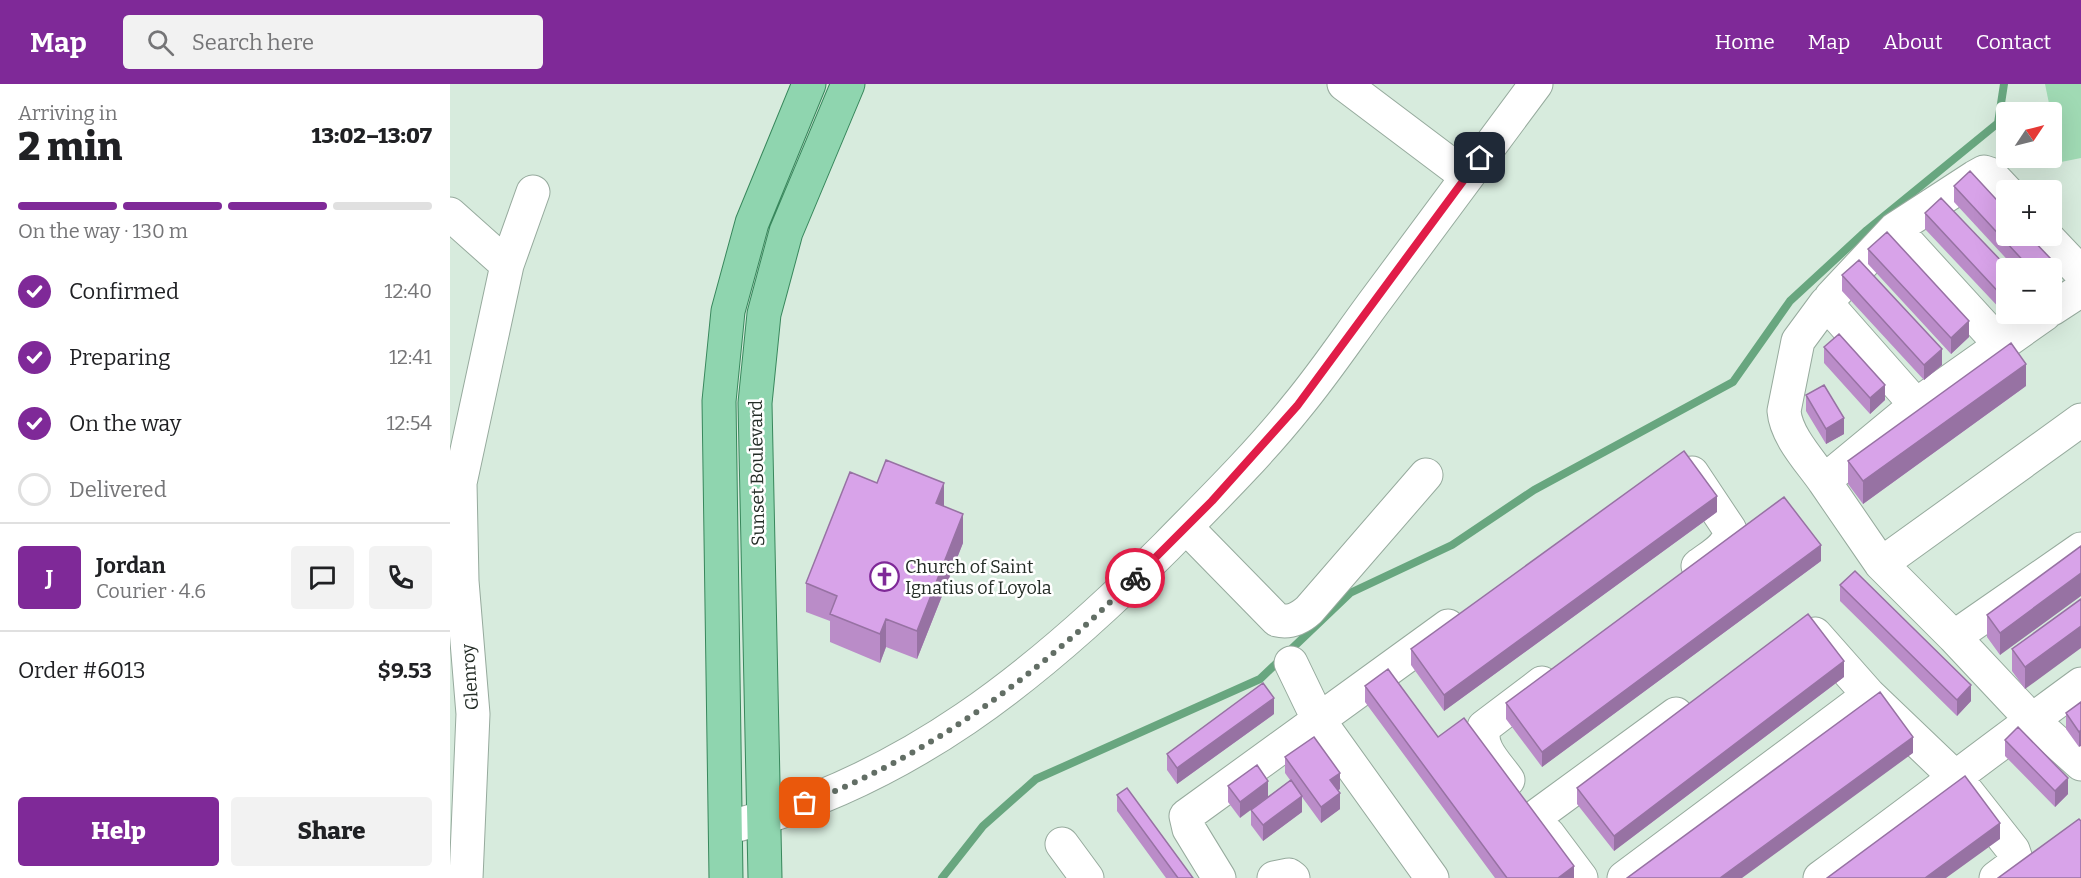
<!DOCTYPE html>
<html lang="en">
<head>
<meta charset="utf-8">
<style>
	body { margin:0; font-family:Bitter,serif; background:#f2f2f2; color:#202124; height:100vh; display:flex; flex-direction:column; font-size:22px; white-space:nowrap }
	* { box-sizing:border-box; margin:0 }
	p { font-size:20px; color:#757577 }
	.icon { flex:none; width:33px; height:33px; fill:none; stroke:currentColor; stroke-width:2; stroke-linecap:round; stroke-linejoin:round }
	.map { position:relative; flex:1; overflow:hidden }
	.sheet { display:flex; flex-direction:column; background:#fff; width:450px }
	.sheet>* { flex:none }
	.needle { width:39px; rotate:55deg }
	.fabs { position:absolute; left:1546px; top:18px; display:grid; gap:12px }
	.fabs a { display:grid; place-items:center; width:66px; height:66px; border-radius:6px; background:#fff; box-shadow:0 6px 24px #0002; font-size:30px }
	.pin { position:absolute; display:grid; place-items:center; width:51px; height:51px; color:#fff; margin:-26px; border-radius:12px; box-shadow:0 3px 9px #0006 }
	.courier { position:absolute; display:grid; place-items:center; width:60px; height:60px; margin:-30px; border:4px solid #e11d48; border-radius:50%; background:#fff; color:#222; box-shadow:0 2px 8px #0007 }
	.summary em { font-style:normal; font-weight:800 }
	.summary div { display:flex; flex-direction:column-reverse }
	.summary { display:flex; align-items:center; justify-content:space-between; height:102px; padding:0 18px }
	h1 { font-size:39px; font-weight:800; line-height:45px }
	.bar { display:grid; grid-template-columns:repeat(4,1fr); gap:9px 6px; align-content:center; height:72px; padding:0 18px }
	.bar i { height:8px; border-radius:4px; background:#e0e0e0 }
	.bar .current { background:#7f2998 }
	.bar p { grid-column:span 4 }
	.line { display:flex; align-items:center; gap:15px; padding:0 18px; border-top:2px solid #e0e0e0 }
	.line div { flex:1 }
	.round { display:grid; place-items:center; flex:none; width:63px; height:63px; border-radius:6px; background:#f2f2f2 }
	ol { padding:0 18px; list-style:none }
	li { display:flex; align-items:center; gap:18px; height:66px }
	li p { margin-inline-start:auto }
	li .icon { padding:6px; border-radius:50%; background:#7f2998; color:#fff; stroke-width:4 }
	li:last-child { color:#757577 }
	li i { width:33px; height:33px; border:3px solid #e0e0e0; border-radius:50% }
	.cta { display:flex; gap:12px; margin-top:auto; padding:12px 18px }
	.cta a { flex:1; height:69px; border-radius:6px; background:#7f2998; color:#fff; font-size:24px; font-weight:800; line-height:69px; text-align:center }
	.cta a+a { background:#f2f2f2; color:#202124 }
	header { display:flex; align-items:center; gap:36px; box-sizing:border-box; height:84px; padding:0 30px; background:#7f2998; color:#fff }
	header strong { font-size:28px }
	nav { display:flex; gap:33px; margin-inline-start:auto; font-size:21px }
	.search { width:420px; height:54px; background:#f2f2f2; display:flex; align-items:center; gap:15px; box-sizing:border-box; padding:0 21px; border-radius:6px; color:#757577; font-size:22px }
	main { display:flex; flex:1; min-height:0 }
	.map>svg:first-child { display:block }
	.green { fill:#a0dab4 }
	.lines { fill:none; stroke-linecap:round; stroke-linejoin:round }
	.stream { stroke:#68a67f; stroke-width:8 }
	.minor-casing { stroke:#96aa9d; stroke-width:35 }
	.major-casing { stroke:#38875c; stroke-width:35 }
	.minor { stroke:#fff; stroke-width:33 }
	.major { stroke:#8fd5af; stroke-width:33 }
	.wall { fill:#ba8cc8 }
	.shaded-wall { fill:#9772a3 }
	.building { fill:#d8a3e9; stroke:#9772a3; stroke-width:1.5 }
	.done { stroke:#626e65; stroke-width:6; stroke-dasharray:0 10.8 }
	.route { stroke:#e11d48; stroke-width:8 }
	.labels { text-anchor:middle; stroke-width:5; stroke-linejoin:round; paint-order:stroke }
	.street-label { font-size:18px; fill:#232b25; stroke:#fff }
	.poi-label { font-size:18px; fill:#232b25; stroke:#fff; text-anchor:start }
</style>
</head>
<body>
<header>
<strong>Map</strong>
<div class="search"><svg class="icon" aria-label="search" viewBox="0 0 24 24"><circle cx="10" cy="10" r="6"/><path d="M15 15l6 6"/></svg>Search here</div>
<nav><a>Home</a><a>Map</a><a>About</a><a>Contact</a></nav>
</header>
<main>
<section class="sheet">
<div class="summary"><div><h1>2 min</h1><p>Arriving in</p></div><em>13:02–13:07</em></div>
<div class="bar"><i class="current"></i><i class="current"></i><i class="current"></i><i></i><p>On the way · 130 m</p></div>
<ol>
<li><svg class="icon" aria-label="check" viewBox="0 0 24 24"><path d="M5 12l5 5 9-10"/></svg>Confirmed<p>12:40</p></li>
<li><svg class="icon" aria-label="check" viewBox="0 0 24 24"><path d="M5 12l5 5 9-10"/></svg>Preparing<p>12:41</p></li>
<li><svg class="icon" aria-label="check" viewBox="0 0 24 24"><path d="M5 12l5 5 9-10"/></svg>On the way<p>12:54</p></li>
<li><i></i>Delivered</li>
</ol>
<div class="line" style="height:108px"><b class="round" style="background:#7f2998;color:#fff">J</b><div><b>Jordan</b><p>Courier · 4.6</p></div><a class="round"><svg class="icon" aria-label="chat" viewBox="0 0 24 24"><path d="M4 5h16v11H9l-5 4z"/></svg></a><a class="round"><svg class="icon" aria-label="phone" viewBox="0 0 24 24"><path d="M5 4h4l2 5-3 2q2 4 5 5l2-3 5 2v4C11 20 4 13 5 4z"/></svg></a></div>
<div class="line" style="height:78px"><div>Order #6013</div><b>$9.53</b></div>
<div class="cta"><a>Help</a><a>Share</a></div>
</section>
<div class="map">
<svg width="1631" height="794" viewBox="0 0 1631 794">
	<rect width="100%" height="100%" fill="#d7ebdd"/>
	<path class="green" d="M1595,0H1631V74L1611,78Z"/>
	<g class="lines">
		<path class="stream" d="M492,794L533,742L586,695L810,595L900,509L1002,461L1084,406L1283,298L1340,217L1417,146L1548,39L1554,0"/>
		<defs>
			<path id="minor" d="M894,0L1016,92
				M0,130L57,181
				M1445,145L1550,260
				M1596,152L1631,189
				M1381,213L1445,145L1525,93L1534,88L1540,90L1557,108
				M1602,225L1631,206
				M1595,230L1466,321L1374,397L1431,480L1504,553L1631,465
				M1242,389L1280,446C1280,463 1261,472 1248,482
				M1374,397C1360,377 1336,352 1334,327L1348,257L1376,219L1466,321
				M736,443L827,536C840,539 849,535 859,526L976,391
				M1431,480L1631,336
				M1365,550L1419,611L1507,695L1563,766L1566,775L1562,782L1546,794
				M1504,553L1581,635L1631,680
				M841,579L868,635L982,794
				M1058,696C1047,680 1028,664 1034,643L1092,599
				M1085,733L1226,630
				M276,744C456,699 588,591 717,462C761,417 807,372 847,322C876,287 901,249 928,213C980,142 1033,71 1086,0
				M1098,750L1131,794
				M612,760L637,794
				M16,794L23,630L12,497L10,399L57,181L83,108
				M769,794L739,745L736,732L998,542
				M824,794L839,791L843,794
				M1174,794L1419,611
				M1370,794C1458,730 1543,664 1631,600"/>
			<path id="major" d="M276,794L269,317L278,227L302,139L359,0
				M315,794L305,319L314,230L336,148L398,0"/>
		</defs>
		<use href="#minor" class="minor-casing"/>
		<use href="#major" class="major-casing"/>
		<use href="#minor" class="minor"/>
		<use href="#major" class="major"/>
	</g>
	<path class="wall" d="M1504,102L1600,184H1565L1504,118Z
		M1475,129L1558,184L1555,230L1475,145Z
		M1418,165L1519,253L1501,270L1418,180Z
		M1392,191L1492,281L1474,296L1392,207Z
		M1374,263L1435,316L1420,330L1374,279Z
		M1576,302L1413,420L1398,400V377Z
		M1356,311L1394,350L1376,360L1356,327Z
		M427,399L494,422L513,459L467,575L436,563L430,579L380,558V537L356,528V499Z
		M1267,428L994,627L961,581V565Z
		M1631,462L1550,571L1537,553V531Z
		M1371,477L1092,683L1056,635V619Z
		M1390,501L1521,617L1507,632L1390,517Z
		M1631,515L1575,605L1562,587V565Z
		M1394,593L1164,767L1127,720V704Z
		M915,602L1124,794H1045L915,618Z
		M1631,618L1629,663L1616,645V629Z
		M824,630L727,700L717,686V670Z
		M1555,656L1618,710L1605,723L1555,672Z
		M835,673L890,705L888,706L890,725L871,739L852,713V728L813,757L801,741V726L840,696L835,689Z
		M807,681L790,734L778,718V702Z
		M667,711L743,794H716L667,727Z"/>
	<path class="shaded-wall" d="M1600,174V184H1589Z
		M1557,212V228L1555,230V215Z
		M1519,237V253L1501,270V254Z
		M1492,265V281L1474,296V281Z
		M1576,280V302L1413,420V397Z
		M1435,301V316L1420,330V314Z
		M1394,334V350L1376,360V345Z
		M494,399V428L486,419Z
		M1267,412V428L994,627V611Z
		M513,430V459L467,575V547Z
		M1371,461V477L1092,683V668Z
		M1631,489V512L1550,571V549Z
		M436,535V563L430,579V550Z
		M1631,542V564L1575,605V583Z
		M1394,577V593L1164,767V752Z
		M1521,601V617L1507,632V616Z
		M824,614V630L727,700V684Z
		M1631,646V662L1629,663V648Z
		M1463,653V669L1292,794H1270Z
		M890,689V705L880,712V696Z
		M1618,694V710L1605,723V707Z
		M818,697V713L790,734V718Z
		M890,709V725L871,739V723Z
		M852,712V728L813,757V741Z
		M1550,739V755L1496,794H1475Z
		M1124,782V794H1108Z"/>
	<path class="building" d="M1520,87L1557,127V152H1579L1600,174L1589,184H1580L1504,102Z
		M1491,114L1558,184L1557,212L1555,215L1475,129Z
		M1437,148L1519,237L1501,254L1418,165Z
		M1409,176L1492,265L1474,281L1392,191Z
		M1389,250L1435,301L1420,314L1374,263Z
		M1561,259L1576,280L1413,397L1398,377Z
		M1374,301L1394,334L1376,345L1356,311Z
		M1234,367L1267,412L994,611L961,565Z
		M436,376L494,399L486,419L513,430L467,547L436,535L430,550L380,530L387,512L356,499L400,388L427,399Z
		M1334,413L1371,461L1092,668L1056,619Z
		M1631,462V489L1550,549L1537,531Z
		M1405,487L1521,601L1507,616L1390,501Z
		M1631,515V542L1575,583L1562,565Z
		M1358,530L1394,577L1164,752L1127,704Z
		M938,585L988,653L1014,634L1124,782L1108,794H1057L915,602Z
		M813,599L824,614L727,684L717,670Z
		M1430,608L1463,653L1270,794H1177Z
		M1631,618V646L1629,648L1616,629Z
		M1568,643L1618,694L1605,707L1555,656Z
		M864,653L890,689L880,696L890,709L871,723L835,673Z
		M807,681L818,697L790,718L778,702Z
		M1515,692L1550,739L1475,794H1377Z
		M841,696L852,712L813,741L801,726Z
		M677,704L743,794H728L667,711Z
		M1629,735L1631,737V794H1548Z"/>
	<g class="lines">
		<path class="done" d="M355,719C481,672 590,589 685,494"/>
		<path class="route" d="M685,494L762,417L847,322L1030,74"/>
	</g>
	<defs>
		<symbol id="church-ring" viewBox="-11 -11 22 22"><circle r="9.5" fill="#fff" stroke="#7f2998" stroke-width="1.5"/><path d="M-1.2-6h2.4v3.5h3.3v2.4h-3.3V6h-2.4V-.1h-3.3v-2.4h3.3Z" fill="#7f2998"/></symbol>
	</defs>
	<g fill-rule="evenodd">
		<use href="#church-ring" x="418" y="476" width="33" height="33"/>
	</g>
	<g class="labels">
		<g class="street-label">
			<text transform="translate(307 389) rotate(-91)" y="6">Sunset Boulevard</text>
			<text transform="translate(20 593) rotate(-94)" y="6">Glenroy</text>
		</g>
		<g class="poi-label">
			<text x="455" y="489">Church of Saint<tspan x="455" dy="21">Ignatius of Loyola</tspan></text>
		</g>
	</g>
</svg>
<div class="fabs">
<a><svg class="needle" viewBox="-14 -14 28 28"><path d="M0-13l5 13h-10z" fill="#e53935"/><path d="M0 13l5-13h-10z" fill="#757577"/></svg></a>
<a>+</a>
<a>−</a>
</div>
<div class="pin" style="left:355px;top:719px;background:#ea580c"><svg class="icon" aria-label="bag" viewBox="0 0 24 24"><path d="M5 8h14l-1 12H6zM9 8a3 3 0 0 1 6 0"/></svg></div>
<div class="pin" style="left:1030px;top:74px;background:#1f2937"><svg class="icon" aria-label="home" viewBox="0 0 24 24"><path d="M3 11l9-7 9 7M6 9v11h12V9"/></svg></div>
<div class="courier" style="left:685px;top:494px"><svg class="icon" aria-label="bike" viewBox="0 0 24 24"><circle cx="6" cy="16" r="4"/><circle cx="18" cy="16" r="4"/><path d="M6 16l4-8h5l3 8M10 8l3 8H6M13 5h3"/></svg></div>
</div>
</main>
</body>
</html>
